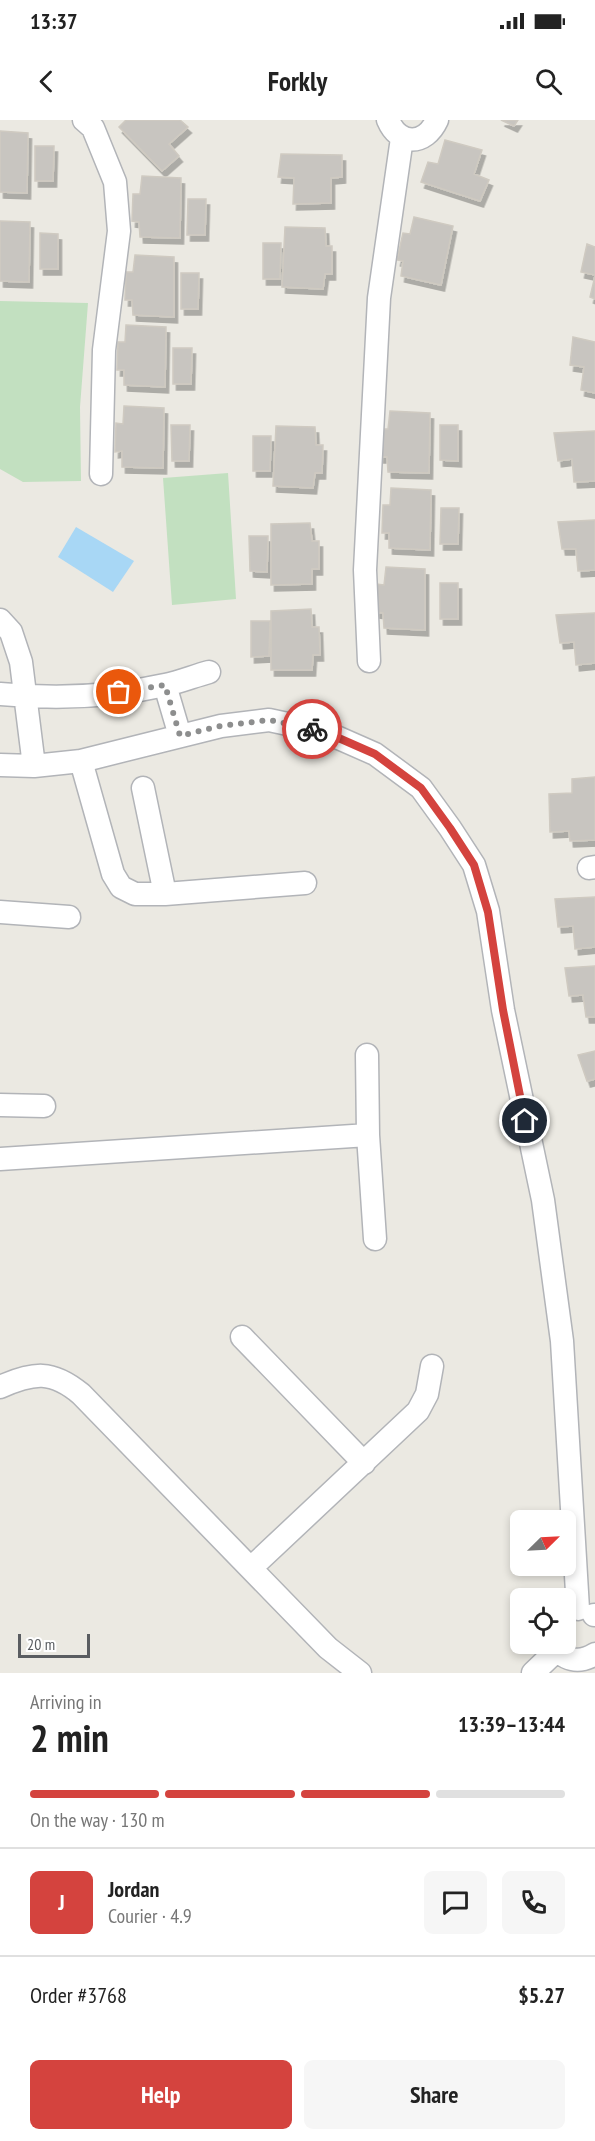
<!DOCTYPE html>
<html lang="en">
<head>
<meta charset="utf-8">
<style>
	body { margin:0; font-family:"PT Sans Narrow",sans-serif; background:#f6f6f6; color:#222; height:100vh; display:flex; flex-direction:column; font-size:22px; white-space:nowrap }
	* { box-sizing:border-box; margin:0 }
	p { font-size:20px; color:#767676 }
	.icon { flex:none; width:33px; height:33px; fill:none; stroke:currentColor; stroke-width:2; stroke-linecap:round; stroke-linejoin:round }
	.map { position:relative; height:1553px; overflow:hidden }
	.sheet { display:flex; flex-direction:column; background:#fff; flex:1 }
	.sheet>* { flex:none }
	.needle { width:39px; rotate:66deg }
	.buttons { position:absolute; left:510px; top:1390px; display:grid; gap:12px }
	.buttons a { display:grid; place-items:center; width:66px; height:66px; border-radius:9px; background:#fff; box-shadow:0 3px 9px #0003; font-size:30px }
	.scale { position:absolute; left:18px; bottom:15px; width:72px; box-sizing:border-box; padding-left:6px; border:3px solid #5a5d61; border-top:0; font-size:16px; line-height:21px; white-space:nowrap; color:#5a5d61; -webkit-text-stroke:4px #fff; paint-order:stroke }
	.pin { position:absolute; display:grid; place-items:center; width:51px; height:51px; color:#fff; margin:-26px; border:3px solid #fff; border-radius:50%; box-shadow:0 2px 6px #0007 }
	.courier { position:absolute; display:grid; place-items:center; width:60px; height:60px; margin:-30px; border:4px solid #d4433e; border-radius:50%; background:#fff; color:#222; box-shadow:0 2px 8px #0007 }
	.summary em { font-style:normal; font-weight:600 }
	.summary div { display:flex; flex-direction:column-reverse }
	.summary { display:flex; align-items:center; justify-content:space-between; height:102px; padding:0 30px }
	h1 { font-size:39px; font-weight:600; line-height:45px }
	.bar { display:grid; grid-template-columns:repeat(4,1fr); gap:9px 6px; align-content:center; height:72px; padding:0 30px }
	.bar i { height:8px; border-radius:4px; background:#e0e0e0 }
	.bar .on { background:#d4433e }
	.bar p { grid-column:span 4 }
	.line { display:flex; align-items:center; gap:15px; padding:0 30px; border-top:2px solid #e0e0e0 }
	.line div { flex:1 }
	.round { display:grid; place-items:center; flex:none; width:63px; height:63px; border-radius:9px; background:#f6f6f6 }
	.button { display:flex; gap:12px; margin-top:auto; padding:12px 30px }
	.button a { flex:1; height:69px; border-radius:9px; background:#d4433e; color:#fff; font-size:24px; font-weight:600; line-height:69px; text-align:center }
	.button a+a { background:#f6f6f6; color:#222 }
	.status { display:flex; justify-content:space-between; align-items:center; height:42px; padding:0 30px; background:#fff; direction:ltr }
	.status svg { height:16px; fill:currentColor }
	header { display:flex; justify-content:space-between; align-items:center; height:78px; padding:0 30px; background:#fff; font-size:27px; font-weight:600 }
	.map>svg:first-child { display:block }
	.green { fill:#c2e0c0 }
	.water { fill:#a8d7f5 }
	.building { fill:#c8c5c0; stroke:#cfcac1; stroke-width:1.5; filter:url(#shadow) }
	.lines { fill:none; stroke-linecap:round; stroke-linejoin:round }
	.minor-casing { stroke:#b2b4b8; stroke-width:25 }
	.minor { stroke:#fff; stroke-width:22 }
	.done { stroke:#8d8e8e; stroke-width:6; stroke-dasharray:0 10.8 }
	.route { stroke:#d4433e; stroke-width:8 }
</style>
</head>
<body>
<div class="status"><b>13:37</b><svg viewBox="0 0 49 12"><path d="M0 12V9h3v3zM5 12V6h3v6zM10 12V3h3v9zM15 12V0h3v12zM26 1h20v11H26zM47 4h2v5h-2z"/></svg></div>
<header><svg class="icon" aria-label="back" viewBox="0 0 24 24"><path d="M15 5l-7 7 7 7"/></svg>Forkly<svg class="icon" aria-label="search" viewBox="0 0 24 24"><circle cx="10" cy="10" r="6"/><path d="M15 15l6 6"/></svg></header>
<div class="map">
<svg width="595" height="1553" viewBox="0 0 595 1553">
	<defs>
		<filter id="shadow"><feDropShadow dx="3.5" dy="6" stdDeviation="0" flood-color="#0004"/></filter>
	</defs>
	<rect width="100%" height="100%" fill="#ebe9e2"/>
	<path class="green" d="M0,181L88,183L80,287L81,361L23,362L0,349Z
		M228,353L236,479L172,485L163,358Z"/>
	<path class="water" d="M76,407L134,441L113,472L58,437Z"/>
	<path class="building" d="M126,0H180L188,7L169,24L179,36L162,51L119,7Z
		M501,0H518L514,6Z
		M0,11L28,13L27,73L0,72Z
		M445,20L482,30L474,54L489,60L480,81L421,62L428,42L438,44Z
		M35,26H54L53,61H35Z
		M281,34L342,35V57L331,58V83L293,84L294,58L278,57Z
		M142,56L181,58L180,118L140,117L139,102L132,101L133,74H140Z
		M188,79H206L205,115H187Z
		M414,97L453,106L441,165L401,156L403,141L397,140L403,113L410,114Z
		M0,101L30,102L29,162L0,161Z
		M285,107L325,108L326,126H332V154H325L323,169L282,167Z
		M40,113L58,114V149H40Z
		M263,123H281L280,159H263Z
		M587,124L595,127V155L581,152Z
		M135,135L174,137V197L133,195L132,180H125L126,152H133Z
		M181,153H199L198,189H181Z
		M595,156V179L590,177Z
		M126,205L166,207L165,267L124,265V250H117L118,222H125Z
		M573,217L595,222V273L581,270L584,247L570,245Z
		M173,228H192L191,264H173Z
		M124,286L164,288L163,348L122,347V331L115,332L116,303L123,304Z
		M390,291L430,293L429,353L388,352L387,337H380L381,309H388Z
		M171,305H190L189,341H172Z
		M440,305H458V341L440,340Z
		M276,306L315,307L316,325H323L322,353H315L313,368L273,366Z
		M595,311V361L574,362L572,339L558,341L554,313Z
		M253,316H271L270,351H253Z
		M391,368L431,370L430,430L389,428V413H382L383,385H390Z
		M441,388H459L458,424H440Z
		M595,400V450L578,451L576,429H562L558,402Z
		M310,403L312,421H319V449H312V464L271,465V404Z
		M249,416H268L267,452L250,451Z
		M386,447L425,449V510L384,508L383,493L376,492L377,464L384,465Z
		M440,463H458V499H440Z
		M311,489L312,507H319L320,535H313L312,550H271V491Z
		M595,493V543L576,545L574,522L560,523L556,495Z
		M251,501H270L269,536L251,537Z
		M595,657V720L570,721L569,711L550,712L549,674L572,673V659Z
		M595,777V827L575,829L573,806L558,807L555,779Z
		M595,846V897H586L583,875L569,876L565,848Z
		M595,931V959L587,961L578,935Z"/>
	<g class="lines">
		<defs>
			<path id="minor" d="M84,0L93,8L115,62L119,111L104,230L101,354
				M388,0C399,26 425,26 437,0
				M0,500L11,512L21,542L34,646
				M369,541L365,450L379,178L402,18
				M165,565L180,616
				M0,574C54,579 112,577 165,565C180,562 194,556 209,552
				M81,641L113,754L121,767L135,774H165L305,763
				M0,645L34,646L81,641L221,606L269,600L325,612L375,634L421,668L450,708L474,745L488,791L503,890L543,1080L562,1221L578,1489
				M143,668L165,774
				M589,748L595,747
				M0,792L69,797
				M0,985L44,986
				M368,1015L375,1119
				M0,1039L368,1015L367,935
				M242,1217L364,1343
				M0,1267C34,1252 52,1250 81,1274L328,1528L360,1553
				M251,1448L418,1291L427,1274L432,1246
				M594,1495H595
				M554,1524C563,1541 579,1544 595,1534
				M533,1553L557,1530"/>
		</defs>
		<use href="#minor" class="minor-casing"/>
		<use href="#minor" class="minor"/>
	</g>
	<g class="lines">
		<path class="done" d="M119,572L165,565L180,616L220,606L269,600L312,609"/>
		<path class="route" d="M312,609L325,612L375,634L421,668L450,708L474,745L488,792L503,890L525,1001"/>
	</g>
</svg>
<div class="buttons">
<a><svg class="needle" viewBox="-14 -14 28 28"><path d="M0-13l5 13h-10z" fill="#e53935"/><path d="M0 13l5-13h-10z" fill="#767676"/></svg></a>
<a><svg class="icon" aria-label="locate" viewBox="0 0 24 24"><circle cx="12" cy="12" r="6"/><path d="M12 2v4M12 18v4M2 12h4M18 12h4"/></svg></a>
</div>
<div class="scale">20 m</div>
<div class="pin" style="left:119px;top:572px;background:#ea580c"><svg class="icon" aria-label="bag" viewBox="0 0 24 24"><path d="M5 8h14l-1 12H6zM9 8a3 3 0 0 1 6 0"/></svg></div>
<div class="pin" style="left:525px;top:1001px;background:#1f2937"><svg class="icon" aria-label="home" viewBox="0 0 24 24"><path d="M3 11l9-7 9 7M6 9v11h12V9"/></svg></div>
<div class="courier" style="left:312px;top:609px"><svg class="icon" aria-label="bike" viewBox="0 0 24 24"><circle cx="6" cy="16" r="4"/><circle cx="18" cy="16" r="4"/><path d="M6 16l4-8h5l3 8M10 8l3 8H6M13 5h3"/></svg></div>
</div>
<section class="sheet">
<div class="summary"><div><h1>2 min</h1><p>Arriving in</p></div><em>13:39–13:44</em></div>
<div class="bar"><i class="on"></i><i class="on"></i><i class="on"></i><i></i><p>On the way · 130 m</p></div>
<div class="line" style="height:108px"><b class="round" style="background:#d4433e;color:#fff">J</b><div><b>Jordan</b><p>Courier · 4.9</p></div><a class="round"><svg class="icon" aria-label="chat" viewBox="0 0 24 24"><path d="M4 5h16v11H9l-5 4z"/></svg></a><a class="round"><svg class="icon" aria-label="phone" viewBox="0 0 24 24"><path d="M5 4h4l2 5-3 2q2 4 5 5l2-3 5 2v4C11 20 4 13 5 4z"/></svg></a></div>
<div class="line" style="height:78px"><div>Order #3768</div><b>$5.27</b></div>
<div class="button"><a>Help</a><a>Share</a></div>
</section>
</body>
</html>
